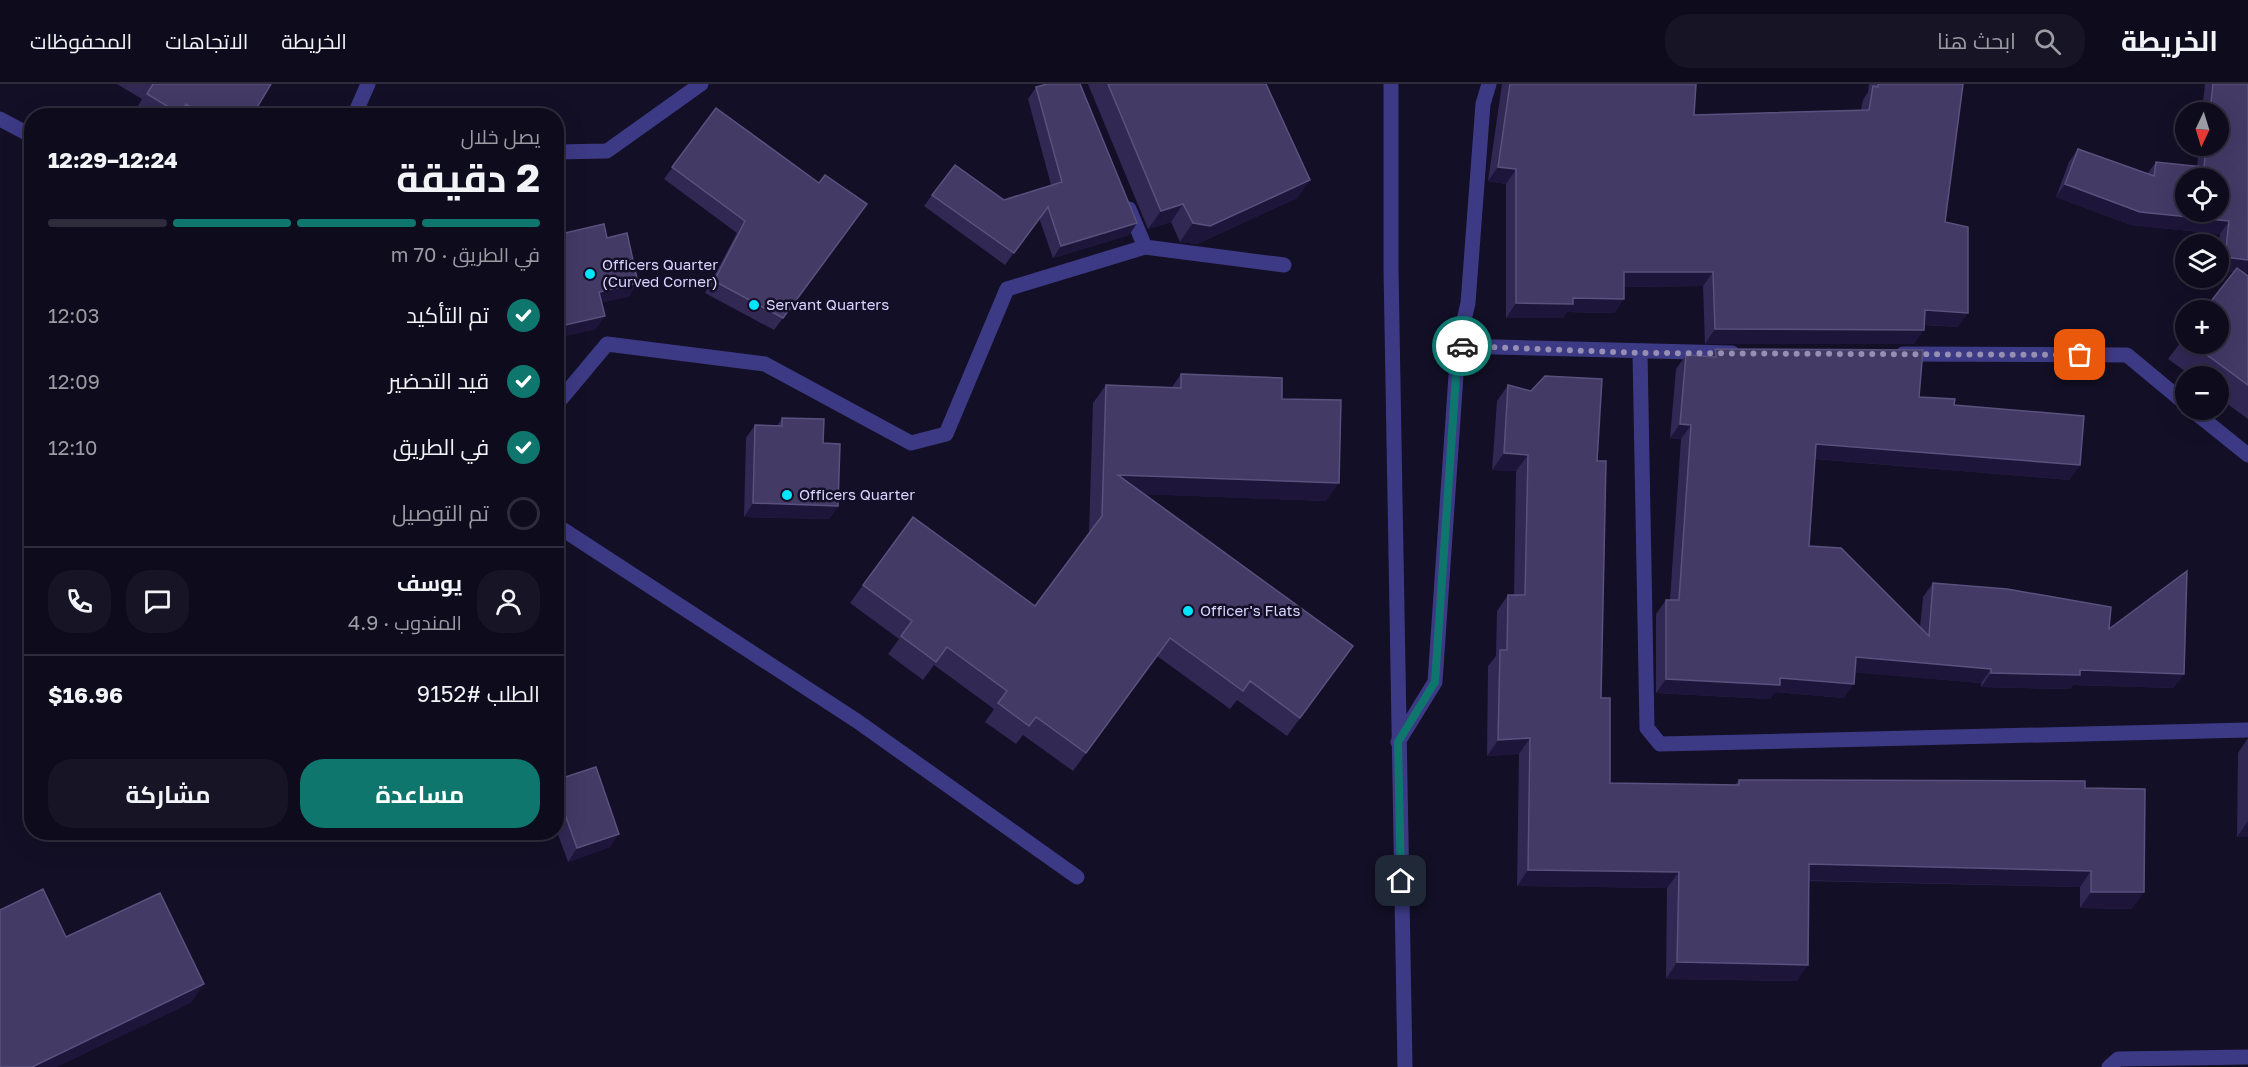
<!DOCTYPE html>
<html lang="ar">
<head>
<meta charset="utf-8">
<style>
	body { margin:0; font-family:"Golos Text",Cairo,sans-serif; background:#171425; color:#f1f3f6; direction:rtl; height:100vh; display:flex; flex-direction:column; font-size:22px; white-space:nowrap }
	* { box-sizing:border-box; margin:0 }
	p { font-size:20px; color:#9b9ba3 }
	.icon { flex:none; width:33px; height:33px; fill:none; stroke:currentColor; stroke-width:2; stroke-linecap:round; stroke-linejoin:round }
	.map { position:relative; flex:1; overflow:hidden; direction:ltr }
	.details { position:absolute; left:24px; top:24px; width:540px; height:732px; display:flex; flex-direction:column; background:#0e0b1c; border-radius:24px; box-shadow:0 6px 24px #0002,0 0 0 2px #2e2b3b; direction:rtl }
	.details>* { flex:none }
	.needle { width:39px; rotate:184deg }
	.tools { position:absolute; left:2175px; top:18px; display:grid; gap:12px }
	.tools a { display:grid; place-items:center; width:54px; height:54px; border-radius:50%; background:#0e0b1c; box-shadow:0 6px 24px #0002,0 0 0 2px #2e2b3b; font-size:30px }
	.pin { position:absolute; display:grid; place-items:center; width:51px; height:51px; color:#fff; margin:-26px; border-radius:12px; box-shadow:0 3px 9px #0006 }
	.courier { position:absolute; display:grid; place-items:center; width:60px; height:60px; margin:-30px; border:4px solid #0f766e; border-radius:50%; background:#fff; color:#222; box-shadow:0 2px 8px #0007 }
	.head em { font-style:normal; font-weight:700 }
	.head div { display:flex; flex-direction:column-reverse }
	.head { display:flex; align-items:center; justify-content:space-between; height:102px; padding:0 24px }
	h1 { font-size:39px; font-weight:700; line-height:45px }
	.bar { display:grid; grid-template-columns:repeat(4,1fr); gap:9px 6px; align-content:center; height:72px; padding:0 24px }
	.bar i { height:8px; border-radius:4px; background:#2e2b3b }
	.bar .current { background:#0f766e }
	.bar p { grid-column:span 4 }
	.line { display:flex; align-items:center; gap:15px; padding:0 24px; border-top:2px solid #2e2b3b }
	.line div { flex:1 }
	.round { display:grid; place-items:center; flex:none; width:63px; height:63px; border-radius:24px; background:#171425 }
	ol { padding:0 24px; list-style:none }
	li { display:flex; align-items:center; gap:18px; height:66px }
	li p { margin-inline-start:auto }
	li .icon { padding:6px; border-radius:50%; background:#0f766e; color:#fff; stroke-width:4 }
	li:last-child { color:#9b9ba3 }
	li i { width:33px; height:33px; border:3px solid #2e2b3b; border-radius:50% }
	.button { display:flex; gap:12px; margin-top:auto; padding:12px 24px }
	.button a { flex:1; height:69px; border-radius:24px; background:#0f766e; color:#fff; font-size:24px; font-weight:700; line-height:69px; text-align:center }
	.button a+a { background:#171425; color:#f1f3f6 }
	header { display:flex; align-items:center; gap:36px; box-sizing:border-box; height:84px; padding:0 30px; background:#0e0b1c; border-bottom:2px solid #2e2b3b }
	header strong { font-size:28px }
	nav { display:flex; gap:33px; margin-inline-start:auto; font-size:21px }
	.search { width:420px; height:54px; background:#171425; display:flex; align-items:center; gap:15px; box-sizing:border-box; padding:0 21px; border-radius:24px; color:#9b9ba3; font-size:22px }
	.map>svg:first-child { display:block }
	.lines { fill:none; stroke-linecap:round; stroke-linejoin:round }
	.lane { stroke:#3d3a85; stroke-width:15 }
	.street { stroke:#3d3a85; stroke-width:15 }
	.wall { fill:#312854 }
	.shaded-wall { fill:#1d163a }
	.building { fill:#433a66; stroke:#5a527e; stroke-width:1.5; fill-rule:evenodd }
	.done { stroke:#948fb3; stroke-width:6; stroke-dasharray:0 10.8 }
	.route { stroke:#0f766e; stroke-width:8 }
	.poi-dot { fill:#00e5ff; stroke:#130f26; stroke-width:2 }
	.labels { text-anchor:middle; stroke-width:5; stroke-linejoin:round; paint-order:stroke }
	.poi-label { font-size:15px; fill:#d9d4ff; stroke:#130f26; text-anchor:start }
</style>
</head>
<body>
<header>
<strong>الخريطة</strong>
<div class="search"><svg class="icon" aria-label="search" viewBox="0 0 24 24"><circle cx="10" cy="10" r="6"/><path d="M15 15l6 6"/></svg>ابحث هنا</div>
<nav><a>الخريطة</a><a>الاتجاهات</a><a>المحفوظات</a></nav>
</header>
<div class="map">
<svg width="2248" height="983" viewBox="0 0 2248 983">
	<rect width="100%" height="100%" fill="#130f26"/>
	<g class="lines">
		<path class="lane" d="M2109,983L2118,975L2248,973"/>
		<path class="street" d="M1391,0V185L1405,983
			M354,32L368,0
			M0,35L32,52
			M556,68L607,67L701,0
			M1129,125L1145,163
			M1458,262L1732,269
			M1640,269L1647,644L1660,660L2248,646
			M1903,270L2127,271L2186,320
			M556,321L607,260L765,280L911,359L946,350L1007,205L1145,163L1284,181
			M2192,326L2248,371
			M556,441L857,637L1077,793
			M1398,658L1435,598L1458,262L1468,219L1483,20L1489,0"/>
	</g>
	<path class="wall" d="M117,0H271L252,32H139L134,29L142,15Z
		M1088,0H1266L1310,96L1297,114L1197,160L1180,158L1171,138L1148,145Z
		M1502,0H1696L1694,31L1861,26L1863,16L1868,8L1869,0H1963L1945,138L1958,243L1924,241L1914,260H1705L1703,202L1624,203V215L1614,229L1567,228L1563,234H1506V100L1488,97Z
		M2205,0H2248V189H2244L2248,192V335L2218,313V292H2192L2168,275L2186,251V260H2218L2234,188L2218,186V165L2220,150L2131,141L2056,113L2069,78L2078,65L2147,90L2156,78L2197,83L2199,62H2218V28H2202Z
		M1036,3L1137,139L1129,151L1053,174L1039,134L1005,181L924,122L932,111L1004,116L1051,101L1028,15Z
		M716,24L819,99L867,120L774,246L705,209L737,149L664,95Z
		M1715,265L1954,321L2070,396L1815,375L1809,462L1920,544L1923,513L1933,499L2109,545L2174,604L2073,601L2070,605L1981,603V599L1855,588L1844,614L1775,608L1770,615L1656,609V530L1666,516H1670L1681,355L1670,354L1676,285L1686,271L1710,273Z
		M1181,290L1282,315L1326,417L1145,410L1340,580L1287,652L1237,616L1230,625L1157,572L1073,687L1023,651L1016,660L985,638L994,625L934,581L923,596L888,570L899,555L850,519L863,501L1035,522L1089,449L1093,319L1106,301L1172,303Z
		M1508,301L1597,377L1601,614L1610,699L1735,701L1739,696L2085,704L2132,825L2080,824V803L1809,797L1797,897L1666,895L1667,804L1517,802L1519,670L1487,672L1488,582L1496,572L1497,527L1508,511H1514L1516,387L1492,386L1497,317Z
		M782,334L823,359L838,422L829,435L744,433L746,354L755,341L777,342Z
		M2248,654V753H2237L2238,669Z
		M556,696L610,763L568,778L556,745Z
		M374,748H390L385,756Z"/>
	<path class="shaded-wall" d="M1498,83L1516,85L1506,100L1488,97Z
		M1310,96L1297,114L1197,160L1180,158L1193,139Z
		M2065,100L2229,137L2220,150L2131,141L2056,113Z
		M1183,120L1171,138L1148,145L1161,127Z
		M1137,139L1129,151L1053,174L1061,162Z
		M2225,173L2248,176V189L2218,186V183Z
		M1624,188H1713L1703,202L1614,203Z
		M638,199L629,213L590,221L599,208Z
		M1573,214L1624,215L1614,229L1567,228L1563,234H1506L1516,219Z
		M1925,226L1968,229L1958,243L1915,240Z
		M605,232L595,246L556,254V243Z
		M1715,245L1924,246L1914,260H1705Z
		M1680,340L1691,341L1681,355L1670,354Z
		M1816,360L2080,381L2070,396L1806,374Z
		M1504,369L1528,371L1516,387L1492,386Z
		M1118,391L1339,399L1326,417L1105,409Z
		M753,419L838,422L829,435L744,433Z
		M1856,573L1991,585L1981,599L1846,588Z
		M2080,586L2184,590L2174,604L2073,601L2070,605L1981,603L1991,589Z
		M1780,594L1854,600L1844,614L1775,608L1770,615L1656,609L1666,595Z
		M1530,654L1519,670L1487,672L1498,656Z
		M2248,737V753H2237Z
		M619,750L610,763L568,778L577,764Z
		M1809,780L2091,787L2080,803L1798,796Z
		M1528,786L1679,788L1667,804L1517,802Z
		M2091,808H2144L2132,825L2080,824Z
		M1677,878L1808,881L1797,897L1666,895Z
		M204,900L191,919L57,983H32Z"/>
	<path class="building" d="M153,0H271L252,32H204L186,20L180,30L147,10Z
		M1047,0H1080L1137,139L1061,162L1048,123L1014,169L932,111L955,81L1004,116L1062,98L1036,3Z
		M1108,0H1266L1310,96L1210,142L1193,139L1183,120L1161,127Z
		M1510,0H1696L1694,31L1869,26L1873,2L1878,3V0H1963L1945,138L1968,143V229L1925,226L1924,246L1715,245L1713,188H1624V215L1573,214V220L1516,219V85L1498,83Z
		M2213,0H2248V176L2225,173L2229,137L2140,128L2065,100L2078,65L2154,92L2156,78L2204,83L2206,62H2218V28H2210ZM2186,94H2218V128H2186Z
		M716,24L819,99L825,91L867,120L783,234L714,197L745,137L672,83Z
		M604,140L607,154L627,149L638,199L599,208L605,232L556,243V151Z
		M2237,184L2248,192V301L2192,260H2218V226H2204Z
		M1715,265L1923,266L1919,313L1955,315L1954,321L2084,332L2080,381L1816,360L1809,462L1841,464L1929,552L1933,499L2007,505L2111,523L2109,545L2187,487L2184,590L2080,586V591L1991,589V585L1856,573L1854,600L1780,594V601L1666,595V516H1679L1691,341L1680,340L1686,271L1716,273Z
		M1181,290L1282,294V315L1341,316L1339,399L1118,391L1353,562L1300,634L1250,597L1243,607L1170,554L1086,669L1036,633L1029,642L998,619L1007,607L947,563L936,578L901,552L912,537L863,501L913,433L1035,522L1102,432L1106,301L1181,304Z
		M1545,292L1602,295L1597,377H1606L1601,614H1610V699L1739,701V696L2085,697V704L2145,705L2144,808H2091V787L1809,780L1808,881L1677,878L1679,788L1528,786L1530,654L1498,656L1500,566H1507L1508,511H1525L1528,371L1504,369L1508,301L1531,307Z
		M782,334L824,335L823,359L840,360L838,422L753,419L755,341L782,342Z
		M596,683L619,750L577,764L556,705V696Z
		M43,805L66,853L160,809L204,900L32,983H0V826Z"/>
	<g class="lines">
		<path class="done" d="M1462,262L1640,269L2080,271"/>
		<path class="route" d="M1401,797L1398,658L1435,598L1458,262H1462"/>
	</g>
	<g class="poi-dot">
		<circle cx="590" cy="190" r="6"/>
		<circle cx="754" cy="221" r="6"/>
		<circle cx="787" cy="411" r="6"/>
		<circle cx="1188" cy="527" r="6"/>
	</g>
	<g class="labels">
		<g class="poi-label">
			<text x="602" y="186">Officers Quarter<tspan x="602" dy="17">(Curved Corner)</tspan></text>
			<text x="766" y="226">Servant Quarters</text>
			<text x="799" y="416">Officers Quarter</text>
			<text x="1200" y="532">Officer's Flats</text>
		</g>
	</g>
</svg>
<div class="tools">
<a><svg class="needle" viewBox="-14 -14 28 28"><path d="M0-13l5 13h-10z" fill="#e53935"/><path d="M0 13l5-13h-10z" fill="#9b9ba3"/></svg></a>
<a><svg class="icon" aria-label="locate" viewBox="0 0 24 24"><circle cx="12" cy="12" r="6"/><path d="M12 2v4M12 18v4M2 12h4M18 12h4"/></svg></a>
<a><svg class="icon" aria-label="layers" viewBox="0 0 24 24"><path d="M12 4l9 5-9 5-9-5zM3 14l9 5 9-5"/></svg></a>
<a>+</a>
<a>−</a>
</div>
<div class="pin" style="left:2080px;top:271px;background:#ea580c"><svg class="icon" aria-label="bag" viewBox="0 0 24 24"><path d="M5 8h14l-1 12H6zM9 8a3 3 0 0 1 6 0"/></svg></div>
<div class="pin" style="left:1401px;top:797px;background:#1f2937"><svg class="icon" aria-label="home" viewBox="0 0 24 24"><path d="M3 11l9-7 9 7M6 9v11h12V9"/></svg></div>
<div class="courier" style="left:1462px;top:262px"><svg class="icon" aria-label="car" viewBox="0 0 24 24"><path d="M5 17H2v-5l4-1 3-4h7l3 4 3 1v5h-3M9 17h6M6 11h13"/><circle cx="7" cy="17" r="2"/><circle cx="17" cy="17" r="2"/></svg></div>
<section class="details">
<div class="head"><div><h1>2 دقيقة</h1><p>يصل خلال</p></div><em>12:24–12:29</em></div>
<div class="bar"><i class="current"></i><i class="current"></i><i class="current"></i><i></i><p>في الطريق · 70 m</p></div>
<ol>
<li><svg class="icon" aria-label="check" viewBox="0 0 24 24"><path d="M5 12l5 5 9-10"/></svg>تم التأكيد<p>12:03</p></li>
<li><svg class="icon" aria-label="check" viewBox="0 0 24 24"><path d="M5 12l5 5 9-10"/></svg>قيد التحضير<p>12:09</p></li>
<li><svg class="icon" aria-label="check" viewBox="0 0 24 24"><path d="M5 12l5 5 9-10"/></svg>في الطريق<p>12:10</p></li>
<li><i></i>تم التوصيل</li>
</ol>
<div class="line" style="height:108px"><a class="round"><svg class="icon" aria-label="person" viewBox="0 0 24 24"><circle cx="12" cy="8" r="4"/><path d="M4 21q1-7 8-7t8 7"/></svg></a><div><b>يوسف</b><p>المندوب · 4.9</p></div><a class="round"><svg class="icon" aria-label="chat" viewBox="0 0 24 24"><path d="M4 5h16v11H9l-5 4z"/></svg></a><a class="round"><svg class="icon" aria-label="phone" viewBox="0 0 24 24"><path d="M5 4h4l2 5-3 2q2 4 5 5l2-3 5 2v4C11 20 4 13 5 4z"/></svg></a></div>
<div class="line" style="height:78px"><div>الطلب #9152</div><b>$16.96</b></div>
<div class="button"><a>مساعدة</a><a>مشاركة</a></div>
</section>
</div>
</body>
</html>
